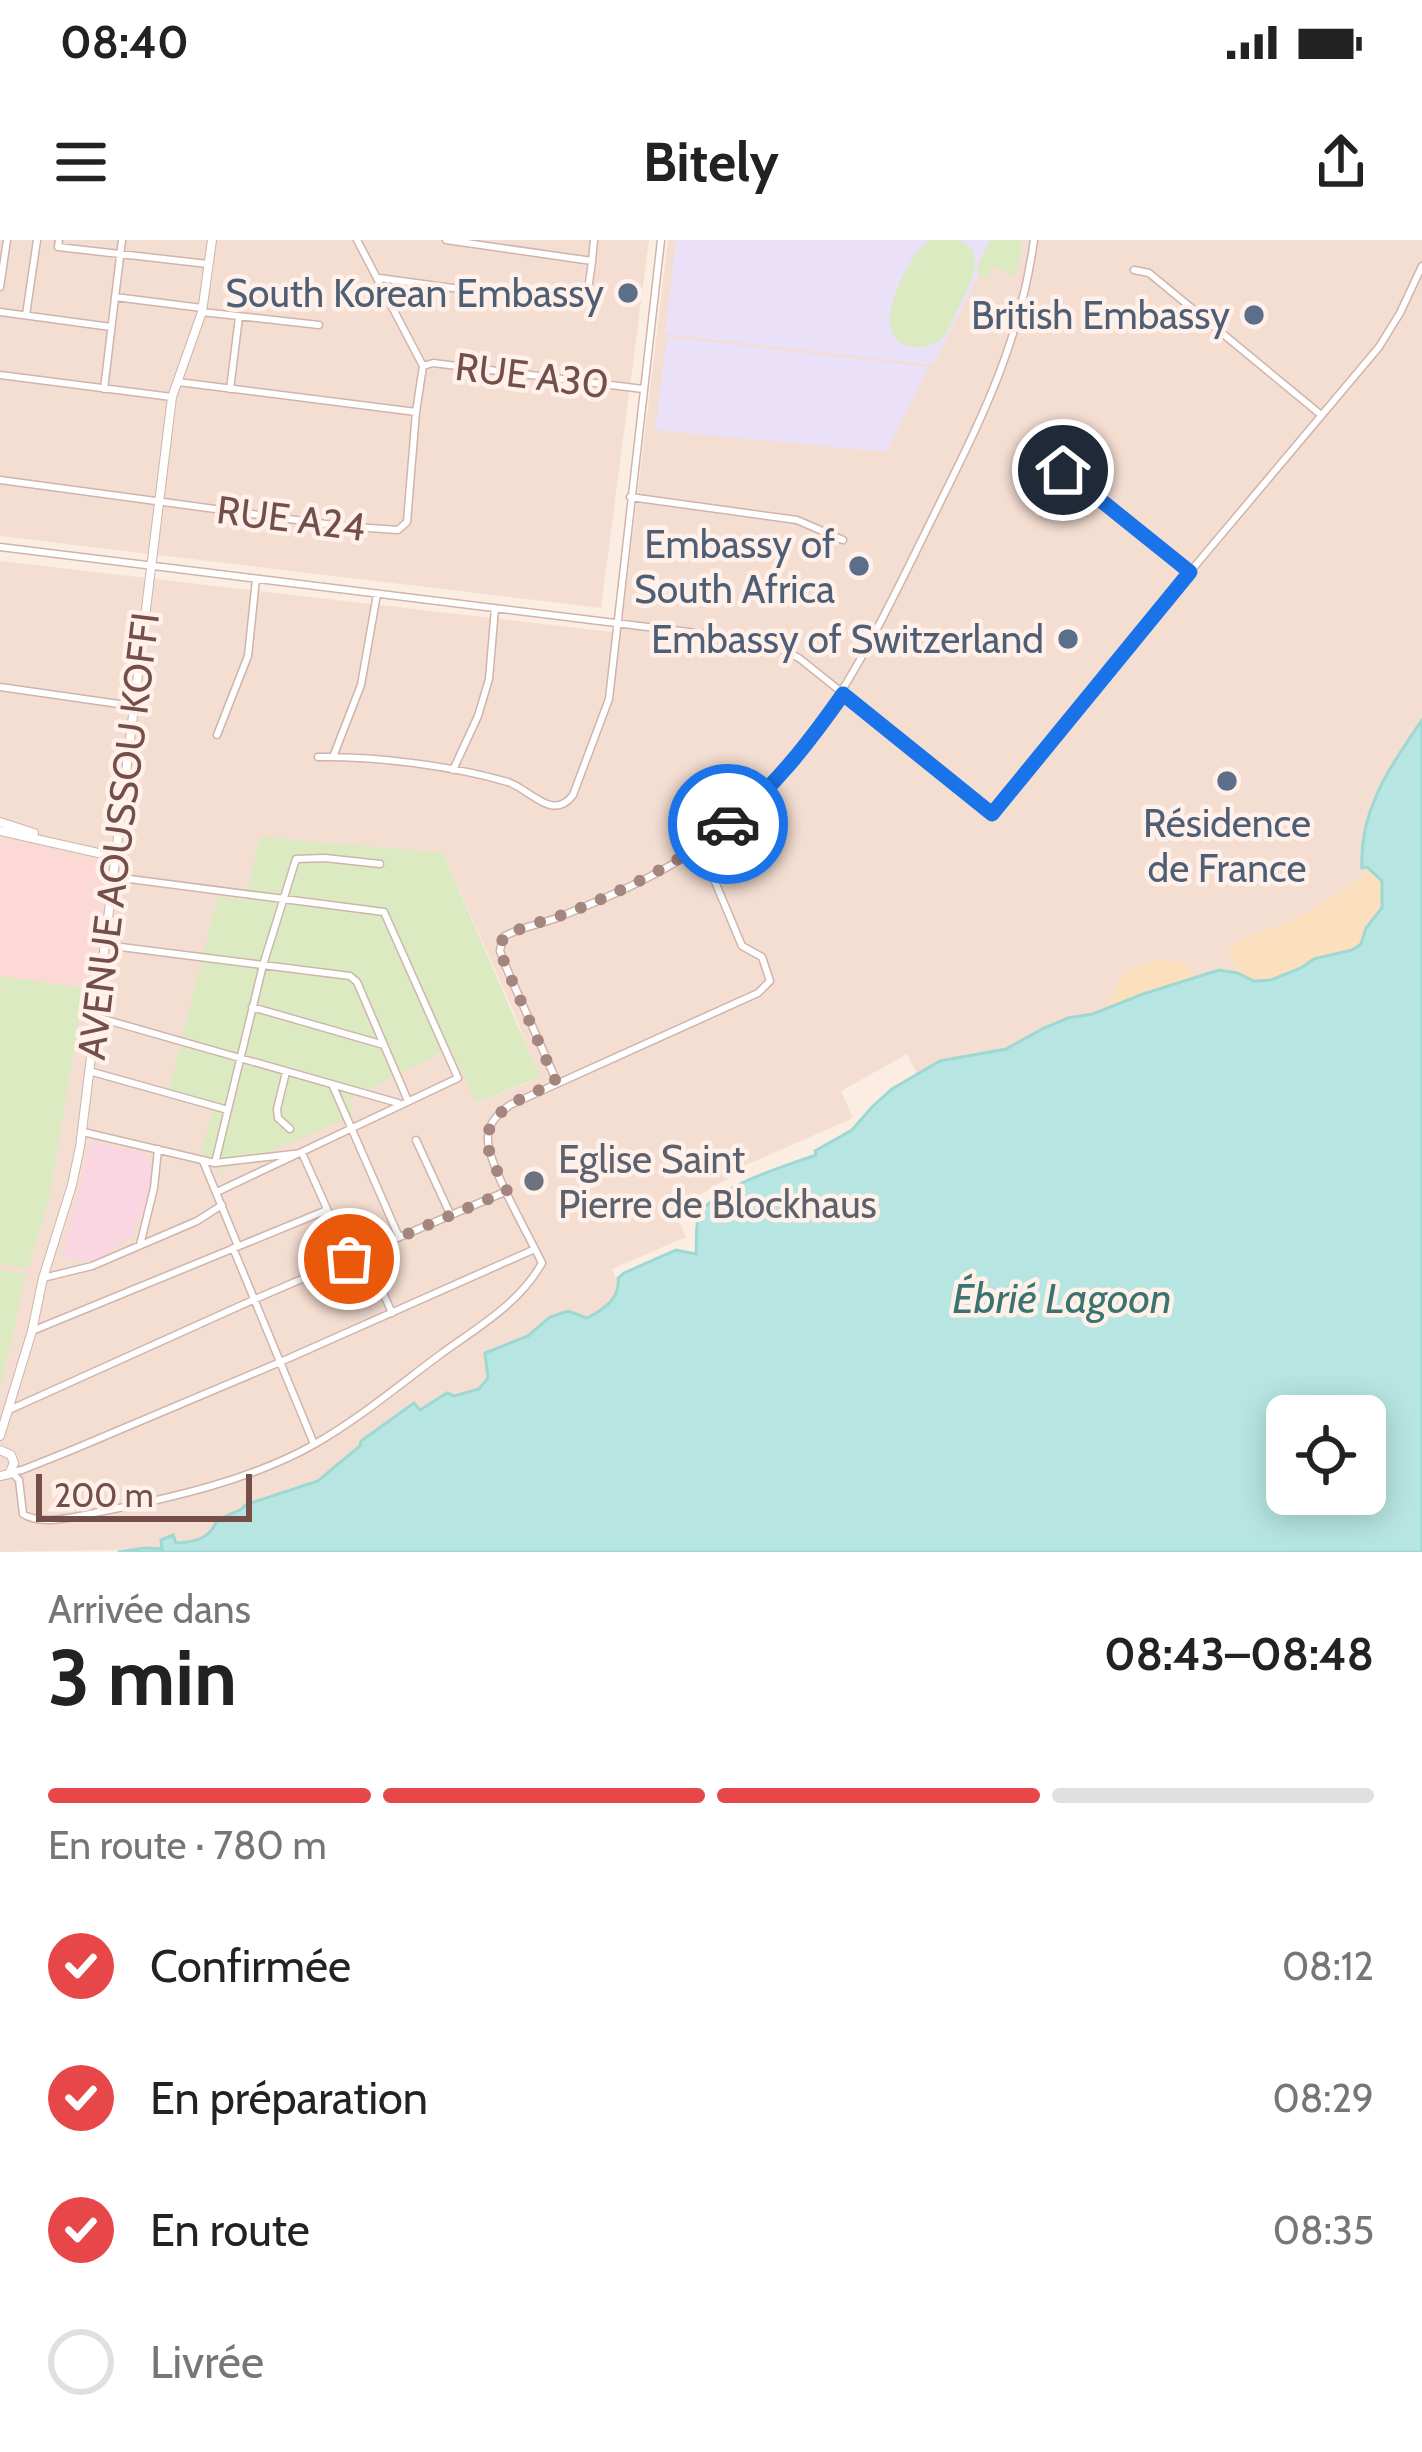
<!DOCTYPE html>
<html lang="fr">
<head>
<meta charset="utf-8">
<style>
	body { margin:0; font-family:Cabin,sans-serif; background:#f6f6f6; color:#222; height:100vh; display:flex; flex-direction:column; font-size:45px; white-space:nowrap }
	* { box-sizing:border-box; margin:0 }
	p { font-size:39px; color:#767676 }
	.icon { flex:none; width:66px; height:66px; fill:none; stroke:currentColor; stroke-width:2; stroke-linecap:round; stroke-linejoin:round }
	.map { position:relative; height:1312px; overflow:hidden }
	.drawer { display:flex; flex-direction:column; background:#fff; flex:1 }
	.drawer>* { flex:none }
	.fabs { position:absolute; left:1266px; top:1155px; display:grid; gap:24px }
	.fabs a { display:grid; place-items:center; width:120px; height:120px; border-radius:18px; background:#fff; box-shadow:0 6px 30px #0003; font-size:60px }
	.scale { position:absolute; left:36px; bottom:30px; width:216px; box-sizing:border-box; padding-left:12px; border:6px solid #744e49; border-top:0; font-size:33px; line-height:42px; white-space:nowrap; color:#744e49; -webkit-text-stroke:9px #fff1e9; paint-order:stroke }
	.pin { position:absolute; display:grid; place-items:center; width:102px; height:102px; color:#fff; margin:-51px; border:6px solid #fff; border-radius:50%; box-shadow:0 3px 12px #0007 }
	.courier { position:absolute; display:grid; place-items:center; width:120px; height:120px; margin:-60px; border:9px solid #1a73e8; border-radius:50%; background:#fff; color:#222; box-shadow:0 3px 15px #0007 }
	.overview em { font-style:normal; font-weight:700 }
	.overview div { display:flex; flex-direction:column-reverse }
	.overview { display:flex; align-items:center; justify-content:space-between; height:204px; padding:0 48px }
	h1 { font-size:78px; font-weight:700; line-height:90px }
	.bar { display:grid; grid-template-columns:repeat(4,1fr); gap:18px 12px; align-content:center; height:144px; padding:0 48px }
	.bar i { height:15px; border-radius:9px; background:#e0e0e0 }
	.bar .on { background:#e74748 }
	.bar p { grid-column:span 4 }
	ol { padding:0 48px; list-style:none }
	li { display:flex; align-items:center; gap:36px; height:132px }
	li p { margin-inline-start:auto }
	li .icon { padding:12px; border-radius:50%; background:#e74748; color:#fff; stroke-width:4 }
	li:last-child { color:#767676 }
	li i { width:66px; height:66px; border:6px solid #e0e0e0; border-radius:50% }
	.status { display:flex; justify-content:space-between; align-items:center; height:84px; padding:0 60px; background:#fff; direction:ltr }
	.status svg { height:33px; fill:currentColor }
	header { display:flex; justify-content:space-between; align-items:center; height:156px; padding:0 48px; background:#fff; font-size:54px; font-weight:700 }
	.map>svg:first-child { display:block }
	.residential { fill:#f4ddd1; fill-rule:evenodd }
	.commercial { fill:#fdd9d6 }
	.education { fill:#eae0f8 }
	.medical { fill:#fad6e2 }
	.green { fill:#dbeac1 }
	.sand { fill:#fce0bd }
	.water { fill:#b7e6e2; stroke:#9ed8d3; stroke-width:3; fill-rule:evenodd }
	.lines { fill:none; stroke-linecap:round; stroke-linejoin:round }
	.minor-casing { stroke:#d0b4ac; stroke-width:9 }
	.tertiary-casing { stroke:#d0b4ac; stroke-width:10 }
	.minor { stroke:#fff; stroke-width:6 }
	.tertiary { stroke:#fff; stroke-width:8 }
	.done { stroke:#a4867f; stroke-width:12; stroke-dasharray:0 21.6 }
	.route { stroke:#1a73e8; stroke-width:15 }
	.service-dot { fill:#5c6f8a; stroke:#fff1e9; stroke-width:4.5 }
	.worship-dot { fill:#6b7280; stroke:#fff1e9; stroke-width:4.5 }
	.labels { text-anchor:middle; stroke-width:9; stroke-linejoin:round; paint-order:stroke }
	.service-label { font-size:39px; fill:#4e5e75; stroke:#fff1e9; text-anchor:end }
	.street-label { font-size:39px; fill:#744e49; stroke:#fff1e9 }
	.worship-label { font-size:39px; fill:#5b616d; stroke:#fff1e9; text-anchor:start }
	.water-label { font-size:42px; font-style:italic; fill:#3a7370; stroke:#fff1e9 }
</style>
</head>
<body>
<div class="status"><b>08:40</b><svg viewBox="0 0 49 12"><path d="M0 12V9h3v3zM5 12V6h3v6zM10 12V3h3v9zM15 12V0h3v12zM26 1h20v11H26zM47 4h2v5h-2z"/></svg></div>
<header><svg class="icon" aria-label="menu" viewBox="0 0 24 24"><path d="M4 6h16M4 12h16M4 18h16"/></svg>Bitely<svg class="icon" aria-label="share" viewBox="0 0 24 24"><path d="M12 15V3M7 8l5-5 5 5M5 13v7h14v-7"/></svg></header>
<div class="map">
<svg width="1422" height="1312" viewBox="0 0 1422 1312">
	<rect width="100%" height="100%" fill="#fcede3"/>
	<path class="residential" d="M0,0H649L601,368L0,296Z
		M668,0H1422V480L1414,492L1367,627L1376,634L1382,668L1373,677L1361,704L1333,713L1271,740L1219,730L1143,754L1092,774L1068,778L1044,788L1006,809L940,821L917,834L907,814L841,851L853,878L730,932L731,937L674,970L686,997L612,1029L619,1046L603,1070L587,1079L568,1071L554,1076L528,1096L486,1113L488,1138L479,1149L454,1156L447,1153L419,1170L415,1164L362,1201L360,1206L318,1241L245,1265L242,1269L217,1280L214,1289L206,1297L194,1302L176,1303L163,1309L0,1312V321L621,393ZM443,613L515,775L539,838L477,863L459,825L448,810L347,860L354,875L213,870L168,858L218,657L245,660Z"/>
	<path class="commercial" d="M0,599L29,603L102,623L108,628L95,731H88L84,748L0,736Z"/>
	<path class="education" d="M676,0H997L933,125L665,94Z
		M667,97L929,127L886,212L655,190Z"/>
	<path class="medical" d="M91,901L146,914L153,934L142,973H139L132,995L95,1021L62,1017Z"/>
	<path class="green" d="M929,0C937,0 949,0 957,0C993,9 966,52 957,71C953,79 950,89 944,96C939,103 929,107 920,107C859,110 906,16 929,0Z
		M990,0H1022L1021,16L1014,37L1000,28L992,27L988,36L985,38L977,34L978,24Z
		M260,597L443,613L540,837L476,863L459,825L447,810L348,860L354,876L221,931L201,912L213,870L167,858L218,656L245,660Z
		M0,736L84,748L49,959L28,1028L0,1024Z
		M0,1030L26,1034L0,1149Z"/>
	<path class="sand" d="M1369,631L1382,641C1385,665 1379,666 1368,684C1365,690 1365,697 1361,702C1354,713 1337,712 1326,715C1305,722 1287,739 1264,741C1253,741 1247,737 1237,733L1229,708C1248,693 1272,691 1293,680C1320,667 1345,649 1369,631Z
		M1161,719L1188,724L1192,738L1105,769L1125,731Z"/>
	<path class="water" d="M1422,480V1312H118L145,1308L162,1309L161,1300L173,1295L176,1303C195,1302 210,1299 217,1280L242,1269L245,1265L318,1241L360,1206L361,1201L414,1163L420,1170L447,1153L454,1156L479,1149L488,1138L485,1113L528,1096L550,1077L568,1071L587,1078C603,1070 621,1058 618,1038L624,1033L676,1010L696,1014C697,1003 695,985 699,976C711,948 788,925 816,915L815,911L852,890L872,867L892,849L940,821L1006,809L1044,788L1068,778L1093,774L1143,754L1219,730L1237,733L1254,741L1271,740L1301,728L1314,719L1352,710L1361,704L1366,688L1382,668V641L1367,627L1362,628C1359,569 1391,526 1422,480ZM1287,1176H1365V1254H1287Z"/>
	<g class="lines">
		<defs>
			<path id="minor" d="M59,0L58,7L208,24
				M357,0L423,126
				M446,0L592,21L594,0
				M1134,30L1149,33L1320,174
				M379,38L579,65L587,58L592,21
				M0,47L7,0
				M115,57L202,68
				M0,72L111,87
				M202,72L319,85
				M26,75L37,0
				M423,126L433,123L643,149
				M0,135L172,157
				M178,142L416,172
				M104,149L122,0
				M230,149L239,77
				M1063,230L1189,332
				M0,240L341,286L398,290L407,282L416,172L423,126
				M630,257L797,280L843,300
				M0,307L753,400L775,406L799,418L992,573L1121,414L1379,107L1400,73L1422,26
				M0,447L133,466
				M217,495L248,416L256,339
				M318,517C376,516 452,526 508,542C531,550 553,582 573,555L609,459L661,0
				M333,517L361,445L377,354
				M453,530L478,476L489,439L495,368
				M114,637L384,672L458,838L217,952
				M105,705L350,736L357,742L408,861
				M252,767L384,805
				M96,777L398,863
				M89,831L228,870
				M286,832L277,869L278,878L290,889
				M557,842L506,727L500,711L503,697C518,688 537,685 554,679C599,661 645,642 686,616C813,533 866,412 931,281C978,185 1019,109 1034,0
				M332,844L399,997
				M83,892L215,923L302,913L349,1018
				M416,900L451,976
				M203,921L238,1006
				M215,923L263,725L296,619L325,618L380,624
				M140,1005L154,948L158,909
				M233,1008L314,1204
				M535,1009L278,1123L72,1210L22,1230L11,1232L19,1240L23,1274C43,1287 81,1275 104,1271C172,1258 253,1239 313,1205C359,1179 399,1145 441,1114C478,1087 519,1064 542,1023C530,997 485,921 488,896C489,882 499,873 510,865L758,753L770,741L762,717L742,706L700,606
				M365,1012L392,1073
				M43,1038L92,1026L197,981L222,965
				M32,1091L327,970
				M9,1170L253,1060L507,951"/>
			<path id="tertiary" d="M0,582L34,593
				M0,591L116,617
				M0,1196L32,1091L43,1038L72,945L80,907L172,157L202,72L212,0
				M0,1210L11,1215L14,1223L9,1234L0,1236"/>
		</defs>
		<use href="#minor" class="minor-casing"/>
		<use href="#tertiary" class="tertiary-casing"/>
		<use href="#minor" class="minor"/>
		<use href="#tertiary" class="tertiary"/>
	</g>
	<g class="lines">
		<path class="done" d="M349,1019L507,951C501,937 490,921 488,905C483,869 531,855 556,842L506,727L500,711L503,697C519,687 553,679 573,671C629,648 681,622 728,584"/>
		<path class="route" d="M728,584C774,548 810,501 843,454L992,574L1190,332L1063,230"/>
	</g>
	<g class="service-dot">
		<circle cx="628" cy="53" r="12"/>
		<circle cx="1254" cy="75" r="12"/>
		<circle cx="859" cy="326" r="12"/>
		<circle cx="1068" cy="399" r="12"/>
		<circle cx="1227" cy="541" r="12"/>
	</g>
	<circle class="worship-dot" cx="534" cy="941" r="12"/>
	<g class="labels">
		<g class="service-label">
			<text x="604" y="67">South Korean Embassy</text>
			<text x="1230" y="89">British Embassy</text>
			<text x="835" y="318">Embassy of<tspan x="835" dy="45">South Africa</tspan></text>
			<text x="1044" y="413">Embassy of Switzerland</text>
			<text x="1227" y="597" text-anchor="middle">Résidence<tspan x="1227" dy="45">de France</tspan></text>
		</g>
		<g class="street-label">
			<text transform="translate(532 135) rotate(7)" y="14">RUE A30</text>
			<text transform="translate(291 278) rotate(7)" y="14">RUE A24</text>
			<text transform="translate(118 596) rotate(-83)" y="14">AVENUE AOUSSOU KOFFI</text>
		</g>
		<g class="worship-label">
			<text x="558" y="933">Eglise Saint<tspan x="558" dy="45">Pierre de Blockhaus</tspan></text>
		</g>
		<g class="water-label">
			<text x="1062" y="1073">Ébrié Lagoon</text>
		</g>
	</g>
</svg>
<div class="fabs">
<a><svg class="icon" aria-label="locate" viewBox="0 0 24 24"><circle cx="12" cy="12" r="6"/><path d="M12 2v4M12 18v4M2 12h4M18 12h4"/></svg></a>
</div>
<div class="scale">200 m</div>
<div class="pin" style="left:349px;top:1019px;background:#ea580c"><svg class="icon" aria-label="bag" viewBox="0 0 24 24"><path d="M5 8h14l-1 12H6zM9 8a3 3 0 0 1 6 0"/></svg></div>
<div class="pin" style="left:1063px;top:230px;background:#1f2937"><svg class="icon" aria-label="home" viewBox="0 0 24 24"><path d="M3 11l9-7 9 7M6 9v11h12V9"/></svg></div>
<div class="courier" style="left:728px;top:584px"><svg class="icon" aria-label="car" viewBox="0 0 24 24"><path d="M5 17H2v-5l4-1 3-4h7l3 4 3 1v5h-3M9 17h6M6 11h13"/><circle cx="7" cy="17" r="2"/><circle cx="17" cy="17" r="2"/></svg></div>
</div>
<section class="drawer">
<div class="overview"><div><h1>3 min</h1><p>Arrivée dans</p></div><em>08:43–08:48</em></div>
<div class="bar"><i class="on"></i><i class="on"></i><i class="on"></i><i></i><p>En route · 780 m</p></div>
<ol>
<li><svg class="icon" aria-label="check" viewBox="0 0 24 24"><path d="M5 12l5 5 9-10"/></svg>Confirmée<p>08:12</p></li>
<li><svg class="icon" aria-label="check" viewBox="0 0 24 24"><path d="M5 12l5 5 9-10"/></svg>En préparation<p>08:29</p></li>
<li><svg class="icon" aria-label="check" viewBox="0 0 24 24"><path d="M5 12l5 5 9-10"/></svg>En route<p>08:35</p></li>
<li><i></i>Livrée</li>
</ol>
</section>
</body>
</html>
